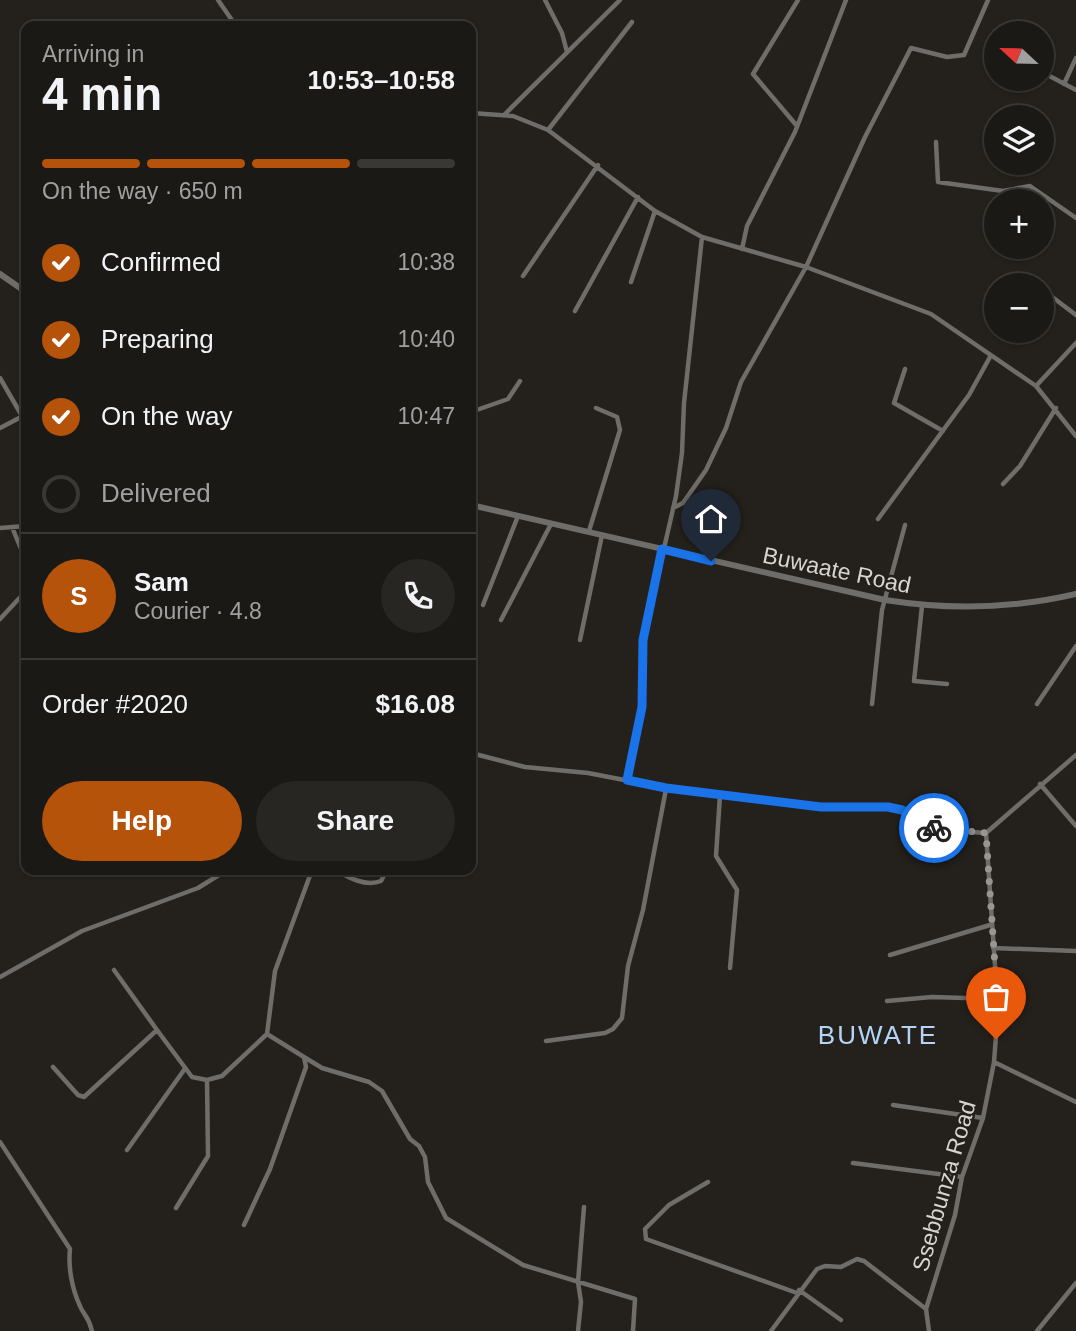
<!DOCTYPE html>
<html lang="en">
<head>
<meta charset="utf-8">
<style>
	body { margin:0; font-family:Arial,sans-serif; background:#282622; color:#f1f3f6; height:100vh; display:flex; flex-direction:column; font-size:26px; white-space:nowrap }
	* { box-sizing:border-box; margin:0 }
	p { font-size:23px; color:#a0a0a0 }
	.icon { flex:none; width:38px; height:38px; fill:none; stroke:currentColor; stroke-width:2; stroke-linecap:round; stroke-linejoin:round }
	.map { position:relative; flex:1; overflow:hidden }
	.panel { position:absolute; left:21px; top:21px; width:455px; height:854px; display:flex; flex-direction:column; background:#1b1915; border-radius:14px; box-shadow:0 2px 5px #0004,0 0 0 2px #393834 }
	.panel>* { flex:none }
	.needle { width:46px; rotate:292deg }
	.fabs { position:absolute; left:984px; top:21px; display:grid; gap:14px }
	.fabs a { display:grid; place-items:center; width:70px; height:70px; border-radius:50%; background:#1b1915; box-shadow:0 2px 5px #0004,0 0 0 2px #393834; font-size:35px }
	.pin { position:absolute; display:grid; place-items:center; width:60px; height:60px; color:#fff; margin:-72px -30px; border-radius:50% 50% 50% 0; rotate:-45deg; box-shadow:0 0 7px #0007 }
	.pin .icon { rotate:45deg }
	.courier { position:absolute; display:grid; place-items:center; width:70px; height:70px; margin:-35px; border:5px solid #1a73e8; border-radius:50%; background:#fff; color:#222; box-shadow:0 2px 9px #0007 }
	.summary em { font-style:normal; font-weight:600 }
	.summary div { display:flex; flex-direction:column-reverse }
	.summary { display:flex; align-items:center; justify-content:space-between; height:119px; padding:0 21px }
	h1 { font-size:46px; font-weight:600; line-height:52px }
	.bar { display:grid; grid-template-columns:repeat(4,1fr); gap:10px 7px; align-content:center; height:84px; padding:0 21px }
	.bar i { height:9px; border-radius:5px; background:#393834 }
	.bar .on { background:#b45309 }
	.bar p { grid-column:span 4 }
	.line { display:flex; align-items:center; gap:18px; padding:0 21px; border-top:2px solid #393834 }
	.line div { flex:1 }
	.round { display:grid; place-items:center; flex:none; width:74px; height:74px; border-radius:37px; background:#282622 }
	ol { padding:0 21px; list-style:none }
	li { display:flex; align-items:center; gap:21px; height:77px }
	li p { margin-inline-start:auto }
	li .icon { padding:7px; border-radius:50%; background:#b45309; color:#fff; stroke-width:4 }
	li:last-child { color:#a0a0a0 }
	li i { width:38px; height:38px; border:4px solid #393834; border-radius:50% }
	.action { display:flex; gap:14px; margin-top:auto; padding:14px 21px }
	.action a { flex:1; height:80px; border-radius:42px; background:#b45309; color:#fff; font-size:28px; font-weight:600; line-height:80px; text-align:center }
	.action a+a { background:#282622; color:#f1f3f6 }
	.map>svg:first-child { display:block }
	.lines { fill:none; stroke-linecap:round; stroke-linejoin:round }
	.minor { stroke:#6f6d6a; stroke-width:4.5 }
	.tertiary { stroke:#6f6d6a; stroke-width:6 }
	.done { stroke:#989592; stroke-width:7; stroke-dasharray:0 12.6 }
	.route { stroke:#1a73e8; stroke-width:9 }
	.labels { text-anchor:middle; stroke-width:5; stroke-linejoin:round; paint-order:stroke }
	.street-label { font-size:23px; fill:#d7d4d1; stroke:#24211c }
	.quarter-label { font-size:26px; letter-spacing:2px; fill:#b3d4f7; stroke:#24211c }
</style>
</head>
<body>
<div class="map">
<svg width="1076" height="1331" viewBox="0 0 1076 1331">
	<rect width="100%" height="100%" fill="#24211c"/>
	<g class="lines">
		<path class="minor" d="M218,0L236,26
			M545,0L562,33L567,52
			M1042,72L1076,90
			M1064,84L1076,58
			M471,113L513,116L548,130L655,211L702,237L806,267L931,314L1036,386L1076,436
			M504,115L620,0
			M797,126L753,74L798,0
			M548,130L632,22
			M936,142L938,182L1003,191L1030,186L1076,218
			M1016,201L1018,188
			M742,249L747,226L795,132L846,0
			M1008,253L1009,247
			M523,276L598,165
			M631,282L655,211
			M1043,290L1076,315
			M575,311L638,197
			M905,369L894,403L943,431
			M0,378L26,423
			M1036,386L1076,343
			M471,412L508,399L520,381
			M0,428L23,416
			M1003,484L1020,466L1056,408
			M673,508L683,503L706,470L726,428L741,382L806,267L865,137L911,48L947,57L964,55L988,0
			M878,519L969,395L990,357
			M12,527L26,561
			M0,528L26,526
			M589,531L620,430L617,417L596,408
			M483,605L518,516
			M922,606L914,681L947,684
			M0,619L26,591
			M501,620L551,524
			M580,640L602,535
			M22,677L26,672
			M872,704L882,610L905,525
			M1037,704L1076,646
			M471,753L525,767L588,773L666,788L821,807H888L902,810L930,826L942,830L986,833
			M627,780L642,707L643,640L676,496L682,453L684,403L702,237
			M1040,784L1076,826
			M720,795L716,856L737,890L730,968
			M336,870C349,878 366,887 381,881L387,870
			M993,948L1076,951
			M890,955L990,925
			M114,970L157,1030
			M0,977L82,931L198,888L227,870
			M887,1001L932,997L997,999
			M546,1041L605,1033L613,1029L622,1018L628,966L643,910L666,789
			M304,1057L322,1068L369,1082L382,1091L410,1139L419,1146L425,1157L428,1182L446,1218L523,1265L635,1299L633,1331
			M994,1062L1076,1102
			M53,1067L78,1095L84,1097L157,1030L192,1077L207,1080L222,1076L267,1034L275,971L312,870
			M893,1105L983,1118
			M0,1142L70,1249C68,1267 72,1289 80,1306C84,1316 88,1315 92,1331
			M127,1150L184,1070
			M853,1163L962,1177
			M708,1182L669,1205L645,1229L646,1239L797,1293
			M176,1208L208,1156L207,1080
			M244,1225L270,1169L306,1067L304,1057L267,1034
			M799,1290L841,1320
			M578,1331L581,1302L578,1282L584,1207
			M771,1331L817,1269L825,1266L841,1267L857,1259L864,1261L926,1309
			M929,1331L926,1309L955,1215L962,1177L983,1118L994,1062L998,1010L986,833L1076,755
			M1037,1331L1076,1283"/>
		<path class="tertiary" d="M0,274L26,292
			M471,505L885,600C949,610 1012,609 1076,594"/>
	</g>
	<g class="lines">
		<path class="done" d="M934,828L986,833L998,1010L996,1039"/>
		<path class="route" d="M711,561L662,549L643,640L642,707L627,780L666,788L821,807H888L902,810L934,828"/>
	</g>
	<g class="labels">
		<g class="street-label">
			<text transform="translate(837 570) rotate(12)" y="8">Buwaate Road</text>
			<text transform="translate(944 1186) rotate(-74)" y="8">Ssebbunza Road</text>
		</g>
		<g class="quarter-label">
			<text x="878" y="1044">BUWATE</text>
		</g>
	</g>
</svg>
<div class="fabs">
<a><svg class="needle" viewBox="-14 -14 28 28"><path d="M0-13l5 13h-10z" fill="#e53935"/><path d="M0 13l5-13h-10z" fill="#a0a0a0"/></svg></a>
<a><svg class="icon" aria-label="layers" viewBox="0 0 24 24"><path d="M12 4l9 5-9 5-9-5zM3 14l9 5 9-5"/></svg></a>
<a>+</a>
<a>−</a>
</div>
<div class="pin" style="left:996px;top:1039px;background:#ea580c"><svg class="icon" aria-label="bag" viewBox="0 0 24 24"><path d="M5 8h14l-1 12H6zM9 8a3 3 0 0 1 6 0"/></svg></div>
<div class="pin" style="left:711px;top:561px;background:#1f2937"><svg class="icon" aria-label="home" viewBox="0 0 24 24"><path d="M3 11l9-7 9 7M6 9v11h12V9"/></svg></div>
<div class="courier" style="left:934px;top:828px"><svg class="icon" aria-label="bike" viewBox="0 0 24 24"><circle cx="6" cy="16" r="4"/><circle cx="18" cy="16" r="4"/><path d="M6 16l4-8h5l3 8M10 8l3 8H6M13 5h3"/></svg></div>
<section class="panel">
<div class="summary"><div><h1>4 min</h1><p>Arriving in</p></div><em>10:53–10:58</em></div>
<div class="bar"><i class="on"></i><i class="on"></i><i class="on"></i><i></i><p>On the way · 650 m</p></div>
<ol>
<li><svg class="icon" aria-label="check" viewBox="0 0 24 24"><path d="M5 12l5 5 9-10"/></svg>Confirmed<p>10:38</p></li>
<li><svg class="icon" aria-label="check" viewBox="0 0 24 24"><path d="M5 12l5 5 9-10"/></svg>Preparing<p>10:40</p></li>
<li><svg class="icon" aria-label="check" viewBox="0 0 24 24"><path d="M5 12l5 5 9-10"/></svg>On the way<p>10:47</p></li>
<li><i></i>Delivered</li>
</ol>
<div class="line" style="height:126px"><b class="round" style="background:#b45309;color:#fff">S</b><div><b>Sam</b><p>Courier · 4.8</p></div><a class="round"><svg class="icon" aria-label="phone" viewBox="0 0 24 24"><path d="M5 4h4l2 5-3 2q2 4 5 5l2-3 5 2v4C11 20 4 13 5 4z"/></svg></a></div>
<div class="line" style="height:91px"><div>Order #2020</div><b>$16.08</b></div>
<div class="action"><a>Help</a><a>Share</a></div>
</section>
</div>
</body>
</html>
